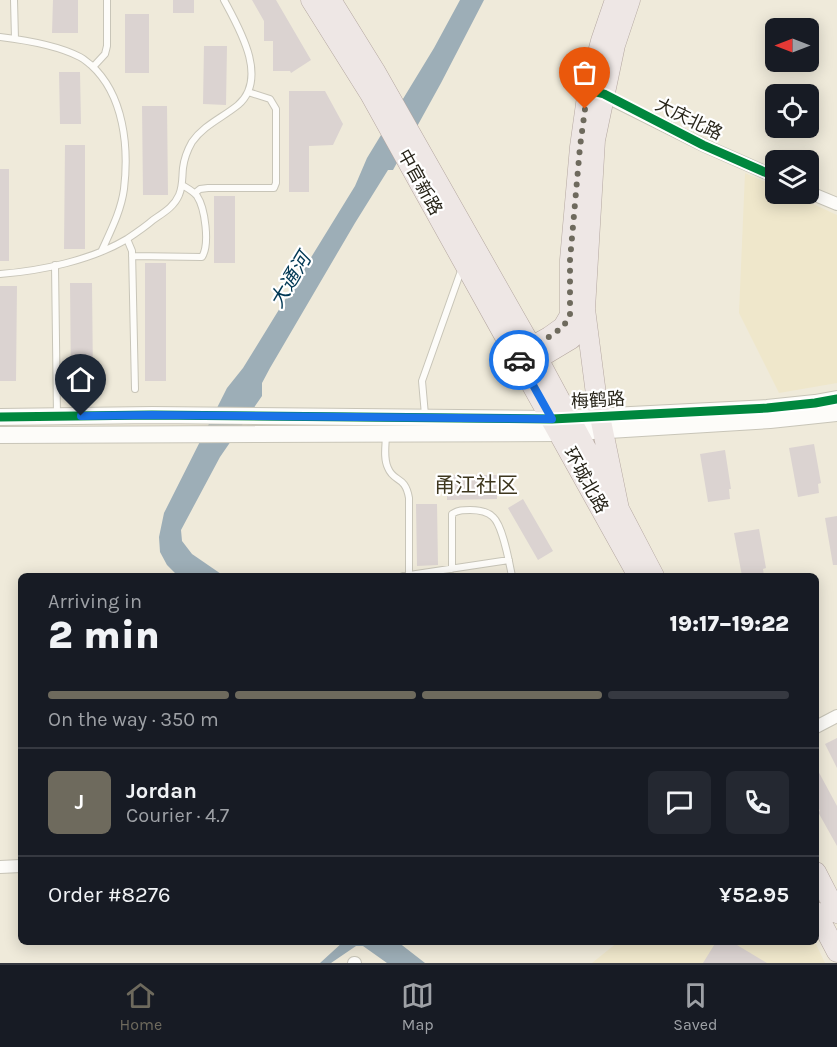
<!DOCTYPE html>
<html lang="en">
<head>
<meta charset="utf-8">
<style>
	body { margin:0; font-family:Karla,"Noto Sans SC",sans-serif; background:#242831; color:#f1f3f6; height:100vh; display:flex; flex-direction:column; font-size:22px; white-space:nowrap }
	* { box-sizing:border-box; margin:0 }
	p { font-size:20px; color:#9ea1a6 }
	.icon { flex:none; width:33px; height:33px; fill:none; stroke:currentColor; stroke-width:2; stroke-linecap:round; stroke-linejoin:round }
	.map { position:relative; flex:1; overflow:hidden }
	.panel { position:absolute; left:18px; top:573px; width:801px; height:372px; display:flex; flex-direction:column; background:#171b24; border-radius:9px; box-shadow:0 3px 15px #0003 }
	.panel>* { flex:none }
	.needle { width:39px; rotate:270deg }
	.buttons { position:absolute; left:765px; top:18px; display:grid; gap:12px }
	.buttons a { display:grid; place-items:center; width:54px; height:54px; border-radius:9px; background:#171b24; box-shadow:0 3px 15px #0003; font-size:30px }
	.pin { position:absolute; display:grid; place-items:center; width:51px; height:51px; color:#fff; margin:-62px -26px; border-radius:50% 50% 50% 0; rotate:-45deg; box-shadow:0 0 6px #0007 }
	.pin .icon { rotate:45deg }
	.courier { position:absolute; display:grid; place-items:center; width:60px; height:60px; margin:-30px; border:4px solid #1a73e8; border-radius:50%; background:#fff; color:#222; box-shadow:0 2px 8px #0007 }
	.headline em { font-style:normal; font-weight:800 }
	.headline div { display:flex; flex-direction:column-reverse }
	.headline { display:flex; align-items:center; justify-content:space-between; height:102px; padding:0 30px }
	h1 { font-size:39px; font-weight:800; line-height:45px }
	.bar { display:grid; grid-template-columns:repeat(4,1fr); gap:9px 6px; align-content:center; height:72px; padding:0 30px }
	.bar i { height:8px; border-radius:4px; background:#363941 }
	.bar .on { background:#6e6a5d }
	.bar p { grid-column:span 4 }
	.line { display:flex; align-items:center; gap:15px; padding:0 30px; border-top:2px solid #363941 }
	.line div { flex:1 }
	.round { display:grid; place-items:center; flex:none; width:63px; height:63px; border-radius:9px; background:#242831 }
	.menu { display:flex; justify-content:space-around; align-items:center; height:84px; border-top:2px solid #363941; background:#171b24; font-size:16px; color:#9ea1a6 }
	.menu a { display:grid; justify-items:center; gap:3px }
	.menu .on { color:#6e6a5d }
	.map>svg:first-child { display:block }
	.built { fill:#efe7cb }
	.water { fill:#9daeb7 }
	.building { fill:#dbd3d1 }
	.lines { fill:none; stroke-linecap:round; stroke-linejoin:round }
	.lane-casing { stroke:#c8c5b8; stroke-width:8 }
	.street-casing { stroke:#c8c5b8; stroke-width:14 }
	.secondary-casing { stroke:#c8c5b8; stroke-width:18 }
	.primary-casing { stroke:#b4a7a0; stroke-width:21 }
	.lane { stroke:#fdfcf9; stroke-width:6 }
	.street { stroke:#fdfcf9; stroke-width:12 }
	.secondary { stroke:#fdfcf9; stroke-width:16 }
	.primary { stroke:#eee7e5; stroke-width:20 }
	.cycleway-casing { stroke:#fff; stroke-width:13 }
	.cycleway { stroke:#00873e; stroke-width:9 }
	.done { stroke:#6e6a5d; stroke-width:6; stroke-dasharray:0 10.8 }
	.route { stroke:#1a73e8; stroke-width:8 }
	.labels { text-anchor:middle; stroke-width:4.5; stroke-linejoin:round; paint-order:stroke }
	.street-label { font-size:18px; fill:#28251a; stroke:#fff }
	.water-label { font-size:20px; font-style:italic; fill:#013854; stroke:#fff }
	.quarter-label { font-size:21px; fill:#3e371e; stroke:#fff }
</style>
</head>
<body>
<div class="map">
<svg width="837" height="963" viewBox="0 0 837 963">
	<rect width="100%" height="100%" fill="#efeada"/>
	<path class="built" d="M745,173L775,186L776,194H791L837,215V383L779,393L739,313Z
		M618,942H815L825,963H592Z"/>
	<path class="water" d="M460,0H484L441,83L393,170H388L355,223L270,368L262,383V396L220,457L181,530L182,541L192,554L224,576H178L167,565L160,552L159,537L164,513L227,388L243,368L355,186L367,158L434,48Z
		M343,942H398L425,963H387L363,946H356L331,963H320Z"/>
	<path class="building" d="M53,0H78V33H52Z
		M173,0H194V13H173Z
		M252,0H276L311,60L291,73L290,71H273V41H264V21Z
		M125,14H149V73H125Z
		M204,46H227L226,105L203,104Z
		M59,72H80L81,124H60Z
		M289,91H325L343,124L333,145L309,146V192H289Z
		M142,106H167L168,195H143Z
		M65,145H85V249H64Z
		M0,169H9V261H0Z
		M214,196H235V263H214Z
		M145,263H166V381H145Z
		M70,283H92L93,381H71Z
		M0,286H17L16,381H0Z
		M814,444L821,483L818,484L819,493L798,497L789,448Z
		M725,450L731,489H729L730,499L708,502L700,454Z
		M447,475H497V499L447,500Z
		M523,499L553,551L538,560L508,508Z
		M416,504H437L438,565L417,566Z
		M837,516V565H833L825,518Z
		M759,529L766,568L763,569L764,576H742L734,533Z
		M837,738V768L825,744Z
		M816,767L837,806V846L818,812L820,811L816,803Z
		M716,942H732L767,963H703Z"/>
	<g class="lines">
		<defs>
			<path id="lane" d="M14,0L15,39
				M0,37C25,40 57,45 80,57C84,59 87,62 91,65C124,95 129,147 124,189C121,211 111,230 102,250
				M93,67L105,54L107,46V0
				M195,193L200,189L208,188H274L276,183V109L270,99L248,92
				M127,239L132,251L135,389
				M132,256L202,257C210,244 205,208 197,196C193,191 187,188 182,185
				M55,265L57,416
				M0,274C41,271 92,260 127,239C136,233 145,227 153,220C163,213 174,207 179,195C183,186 182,177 183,168C184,160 188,149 192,142C204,125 222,118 238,105C269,78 239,28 224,0
				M425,415L422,381L462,268
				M386,434C386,444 383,458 388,468C394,483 405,475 409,498V574
				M452,569V514C458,510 463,510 470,510C478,510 487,511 493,517C503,526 509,562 512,576
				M403,576L509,560"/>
			<path id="street" d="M601,94L703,145L776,177
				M808,192L837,204
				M816,727L837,716
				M0,867L21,866
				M354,963H355"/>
			<path id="secondary" d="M0,417L152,415L552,419L767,408L815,403L837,399
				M0,435L560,433L770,420L837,413"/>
			<path id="primary" d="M311,0L370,94L638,576
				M331,0L375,71L531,346L609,491
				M630,0L615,45L595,140L585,309L597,402L619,509L654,576
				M520,353L549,337L563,327L570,315V260L580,147L588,90L601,41L615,0
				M541,357L571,339L578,328L585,311
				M816,872L837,913
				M816,912L837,952"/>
		</defs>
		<use href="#lane" class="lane-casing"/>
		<use href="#street" class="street-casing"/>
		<use href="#secondary" class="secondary-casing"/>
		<use href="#primary" class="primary-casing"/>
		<use href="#lane" class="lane"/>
		<use href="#street" class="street"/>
		<use href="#secondary" class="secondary"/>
		<use href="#primary" class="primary"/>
		<defs>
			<path id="cycleway" d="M588,90L604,94L703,145L776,177
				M0,417L152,415L552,419L767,408L815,403L837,399"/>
		</defs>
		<use href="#cycleway" class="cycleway-casing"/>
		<use href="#cycleway" class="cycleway"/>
	</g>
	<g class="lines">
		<path class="done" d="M519,360L516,355L549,337L563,327L570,315V260L580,147L585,109"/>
		<path class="route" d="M81,416L152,415L552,419L519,360"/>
	</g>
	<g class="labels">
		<g class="street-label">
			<text transform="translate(689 119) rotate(26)" y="6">大庆北路</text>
			<text transform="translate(420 182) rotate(61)" y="6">中官新路</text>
			<text transform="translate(598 400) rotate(-3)" y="6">梅鹤路</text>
			<text transform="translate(586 480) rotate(61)" y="6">环城北路</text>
		</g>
		<g class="water-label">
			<text transform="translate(290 280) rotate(-59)" y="7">大通河</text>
		</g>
		<g class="quarter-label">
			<text x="476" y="492">甬江社区</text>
		</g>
	</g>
</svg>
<div class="buttons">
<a><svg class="needle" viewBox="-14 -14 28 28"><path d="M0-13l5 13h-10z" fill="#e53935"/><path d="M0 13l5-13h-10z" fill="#9ea1a6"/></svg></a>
<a><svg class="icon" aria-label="locate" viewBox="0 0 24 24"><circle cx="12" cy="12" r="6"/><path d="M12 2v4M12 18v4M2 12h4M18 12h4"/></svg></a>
<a><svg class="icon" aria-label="layers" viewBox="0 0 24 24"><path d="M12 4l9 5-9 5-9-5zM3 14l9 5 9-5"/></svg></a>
</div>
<div class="pin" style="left:585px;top:109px;background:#ea580c"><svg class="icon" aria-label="bag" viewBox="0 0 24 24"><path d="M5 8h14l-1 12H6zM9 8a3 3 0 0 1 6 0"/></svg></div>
<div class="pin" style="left:81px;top:416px;background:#1f2937"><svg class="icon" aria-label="home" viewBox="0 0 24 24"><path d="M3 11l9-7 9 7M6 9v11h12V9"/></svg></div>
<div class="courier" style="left:519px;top:360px"><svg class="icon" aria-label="car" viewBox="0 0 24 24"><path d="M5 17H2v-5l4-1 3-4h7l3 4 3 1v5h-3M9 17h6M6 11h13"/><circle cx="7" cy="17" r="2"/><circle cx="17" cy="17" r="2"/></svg></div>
<section class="panel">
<div class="headline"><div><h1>2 min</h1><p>Arriving in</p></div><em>19:17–19:22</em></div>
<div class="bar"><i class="on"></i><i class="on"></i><i class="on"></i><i></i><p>On the way · 350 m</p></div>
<div class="line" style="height:108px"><b class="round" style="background:#6e6a5d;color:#fff">J</b><div><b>Jordan</b><p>Courier · 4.7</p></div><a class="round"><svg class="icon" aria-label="chat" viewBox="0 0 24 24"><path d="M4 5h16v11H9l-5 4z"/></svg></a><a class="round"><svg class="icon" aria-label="phone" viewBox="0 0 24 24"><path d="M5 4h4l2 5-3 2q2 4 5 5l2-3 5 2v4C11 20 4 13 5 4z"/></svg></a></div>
<div class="line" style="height:78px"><div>Order #8276</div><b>¥52.95</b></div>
</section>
</div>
<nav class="menu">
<a class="on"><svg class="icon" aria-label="home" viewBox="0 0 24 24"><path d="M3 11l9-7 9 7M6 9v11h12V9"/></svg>Home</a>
<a><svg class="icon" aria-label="map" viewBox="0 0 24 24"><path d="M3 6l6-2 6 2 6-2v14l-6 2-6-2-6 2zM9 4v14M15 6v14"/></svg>Map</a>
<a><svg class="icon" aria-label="saved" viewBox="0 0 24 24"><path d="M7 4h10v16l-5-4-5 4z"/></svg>Saved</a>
</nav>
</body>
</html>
